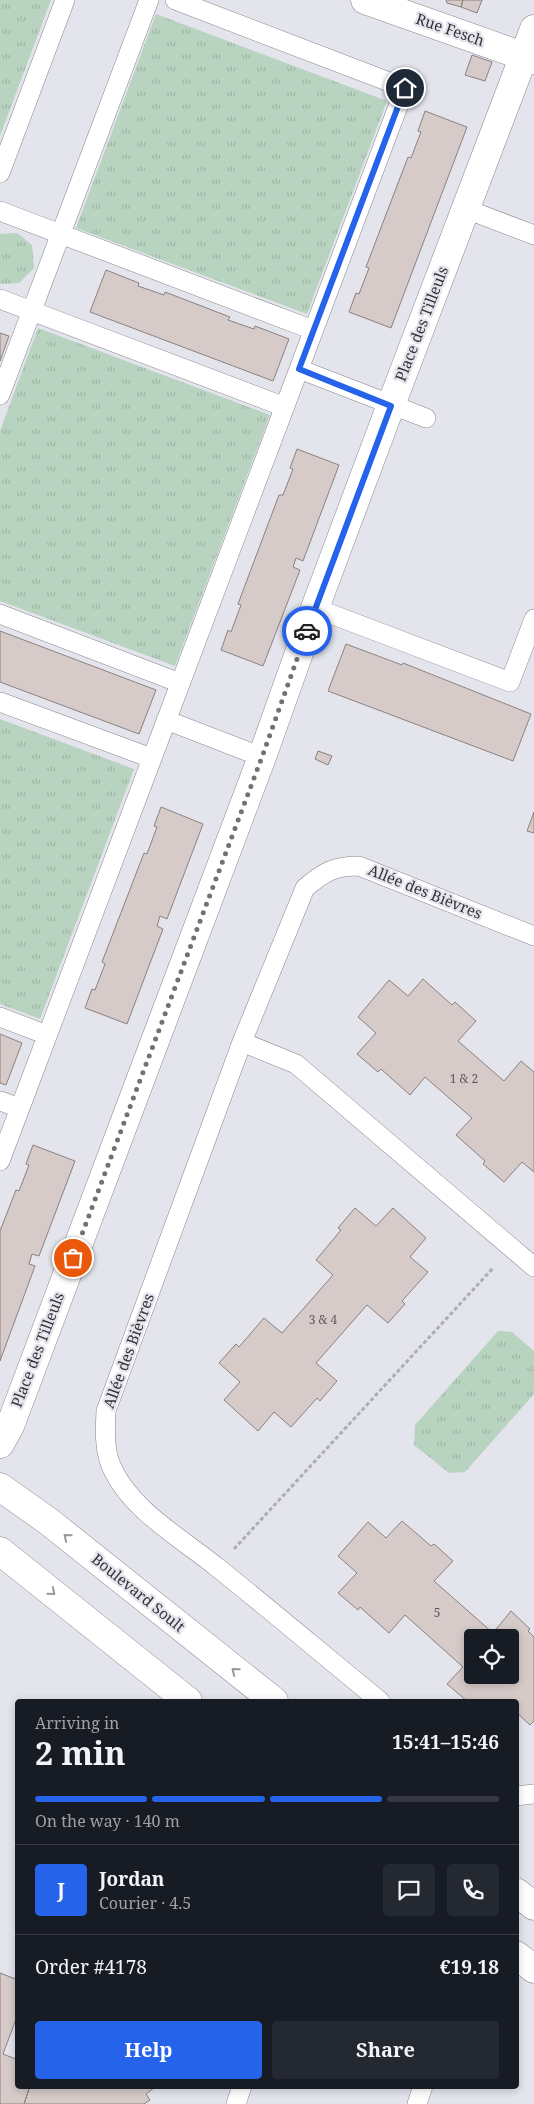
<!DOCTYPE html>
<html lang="en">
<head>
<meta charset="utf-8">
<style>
	body { margin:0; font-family:"Noto Serif",serif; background:#242831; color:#f1f3f6; height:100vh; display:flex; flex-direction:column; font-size:19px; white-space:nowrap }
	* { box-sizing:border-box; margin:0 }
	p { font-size:16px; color:#9ea1a6 }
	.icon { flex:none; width:28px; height:28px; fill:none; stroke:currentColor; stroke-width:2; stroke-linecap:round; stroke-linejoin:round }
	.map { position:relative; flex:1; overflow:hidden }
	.panel { position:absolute; left:15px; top:1699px; width:504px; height:390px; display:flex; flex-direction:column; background:#171b24; border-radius:5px; box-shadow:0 2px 8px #0003 }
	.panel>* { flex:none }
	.controls { position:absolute; left:464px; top:1629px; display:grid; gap:10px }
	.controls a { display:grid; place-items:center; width:55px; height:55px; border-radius:5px; background:#171b24; box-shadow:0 2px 8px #0003; font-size:25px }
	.pin { position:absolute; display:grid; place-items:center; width:42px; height:42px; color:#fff; margin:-21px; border:2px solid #fff; border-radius:50%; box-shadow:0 1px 5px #0007 }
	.courier { position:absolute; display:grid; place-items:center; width:50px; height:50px; margin:-25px; border:4px solid #2563eb; border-radius:50%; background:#fff; color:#222; box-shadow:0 1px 6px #0007 }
	.head em { font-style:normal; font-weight:700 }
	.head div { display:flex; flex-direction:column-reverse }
	.head { display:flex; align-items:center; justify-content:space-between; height:85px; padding:0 20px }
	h1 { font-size:32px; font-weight:700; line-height:38px }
	.bar { display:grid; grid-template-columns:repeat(4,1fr); gap:8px 5px; align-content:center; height:60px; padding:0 20px }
	.bar i { height:6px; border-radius:4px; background:#363941 }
	.bar .on { background:#2563eb }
	.bar p { grid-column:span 4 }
	.line { display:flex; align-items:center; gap:12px; padding:0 20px; border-top:1px solid #363941 }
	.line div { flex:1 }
	.round { display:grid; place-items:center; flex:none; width:52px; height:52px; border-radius:5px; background:#242831 }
	.cta { display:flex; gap:10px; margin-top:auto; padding:10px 20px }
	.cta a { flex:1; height:58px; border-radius:5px; background:#2563eb; color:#fff; font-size:20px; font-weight:700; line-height:58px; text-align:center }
	.cta a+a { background:#242831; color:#f1f3f6 }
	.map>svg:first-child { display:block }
	.grass { fill:url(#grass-tufts) }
	.building { fill:#d6cbc9; stroke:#8b817f; fill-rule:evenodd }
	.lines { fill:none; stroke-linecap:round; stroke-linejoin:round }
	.lane-casing { stroke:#85868e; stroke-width:20 }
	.street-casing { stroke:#85868e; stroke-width:29 }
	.path { stroke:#adadb4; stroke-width:3; stroke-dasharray:4 2.5; stroke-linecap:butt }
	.lane { stroke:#fff; stroke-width:19 }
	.street { stroke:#fff; stroke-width:28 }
	.oneway { stroke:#99999b }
	.done { stroke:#717177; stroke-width:5; stroke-dasharray:0 9 }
	.route { stroke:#2563eb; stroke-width:6 }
	.labels { text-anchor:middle; stroke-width:4.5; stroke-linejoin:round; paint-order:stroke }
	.number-label { font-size:12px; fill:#5c595c }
	.street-label { font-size:15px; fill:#333337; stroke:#e4e4ed }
</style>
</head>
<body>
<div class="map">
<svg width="534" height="2104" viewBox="0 0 534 2104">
	<defs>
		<pattern id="grass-tufts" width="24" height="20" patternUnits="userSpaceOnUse" patternTransform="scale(1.25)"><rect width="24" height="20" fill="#b8d3bf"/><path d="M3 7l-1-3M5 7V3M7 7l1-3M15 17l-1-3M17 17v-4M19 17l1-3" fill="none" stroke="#9fb6a5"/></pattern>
	</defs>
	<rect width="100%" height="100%" fill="#e4e4ed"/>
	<path class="grass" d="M0,0H51L0,136Z
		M156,14L387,101L307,314L76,228Z
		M17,233L32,245L34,268L19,283L0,284V234Z
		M38,328L270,415L175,666L0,601V431Z
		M0,719L134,769L40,1019L0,1004Z
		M498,1331L512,1332L534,1351V1394L465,1472L449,1473L414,1445L415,1425Z"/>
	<path class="building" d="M446,0H463L461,7L447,3Z
		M463,0H482L477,13L461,7Z
		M472,55L492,62L485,81L465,75Z
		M425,111L467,127L391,328L349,312L356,293L359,294L369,268L366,267L408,157L411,158L421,132L418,131Z
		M106,270L139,283L138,286L164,295L165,292L230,317L228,320L254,329L255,326L289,339L273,381L90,312Z
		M0,333L9,336L0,361Z
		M297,449L339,465L303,561L296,558L293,567L300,570L263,666L221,650L228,630L231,632L241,605L238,604L279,495H283L293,469L290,468Z
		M0,631L156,690L139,734L0,682Z
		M346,644L402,665L403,663L531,714L513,761L328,691Z
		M318,751L332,756L328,765L315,759Z
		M161,807L203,824L167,919L160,916L157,926L163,929L127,1024L85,1008L92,989L95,990L105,964L102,962L144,853L147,854L157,827L154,826Z
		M534,812V833L527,831Z
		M423,979L452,1005L455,1002L476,1021L458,1041L504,1081L521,1061L534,1072V1172L522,1162L504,1182L483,1164L485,1161L456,1135L472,1118L425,1077L410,1095L381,1069L378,1072L357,1054L376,1033L358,1017L389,980L408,996Z
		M0,1034L22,1043L6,1085L0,1083Z
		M33,1145L75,1161L39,1256L32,1254L29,1264L35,1266L0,1361V1231L16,1190L19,1191L29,1165L26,1164Z
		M355,1208L376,1226L393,1208L426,1238L410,1257L428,1272L402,1301L405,1304L388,1323L367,1305L316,1363L337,1381L320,1401L317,1398L291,1427L274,1412L258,1431L224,1400L240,1382L219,1363L236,1344L239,1347L264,1318L282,1333L333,1275L316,1260L341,1230L338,1228Z
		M402,1521L431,1546L434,1544L453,1561L434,1581L493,1633L511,1611L530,1629L528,1631L534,1637V1721L530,1725L516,1712V1701H467L447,1684L463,1667L405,1615L389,1633L360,1607L358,1610L338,1593L357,1573L338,1556L368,1522L386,1538ZM472,1638H510V1675H472Z
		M0,1973L18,1980V2014L3,2054L18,2060V2086H30L24,2104H0Z
		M30,2086H154L155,2087L146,2094L150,2100L144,2104H24Z"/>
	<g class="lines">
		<defs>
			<path id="lane" d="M0,173L65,0
				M466,209L534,235
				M0,211L313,330
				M0,299L285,407
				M299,369L426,418
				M0,395L149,0
				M315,608L510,682L534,619
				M0,614L180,683
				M0,702L151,758
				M166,720L262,757
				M0,1017L47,1035
				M242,1042L296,1064L534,1267
				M0,1101L20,1108
				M0,1161L405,88L175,0
				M380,1701C326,1657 273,1612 218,1568C183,1539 134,1513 113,1470C104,1453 105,1430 106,1411L242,1042L305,888C324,872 334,866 359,866L534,936
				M516,1796L534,1794
				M236,2104L242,2086
				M417,2104L423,2086"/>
			<path id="street" d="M365,0L534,60
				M0,1444L10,1426L262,757L315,608L391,405L534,29
				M0,1487L48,1521L274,1701
				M0,1551L188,1701
				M516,1892L534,1906
				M516,1955L534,1969"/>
		</defs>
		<use href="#lane" class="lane-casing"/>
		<use href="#street" class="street-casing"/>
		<path class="path" d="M234,1549L494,1267"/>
		<use href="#lane" class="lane"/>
		<use href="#street" class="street"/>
	</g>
	<defs><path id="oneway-chevron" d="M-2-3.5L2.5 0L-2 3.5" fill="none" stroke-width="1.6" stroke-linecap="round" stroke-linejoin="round" transform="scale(1.25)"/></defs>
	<g class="oneway">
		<use href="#oneway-chevron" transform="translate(67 1537) rotate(-141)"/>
		<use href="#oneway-chevron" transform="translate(52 1592) rotate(39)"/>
		<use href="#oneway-chevron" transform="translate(235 1671) rotate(-141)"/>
	</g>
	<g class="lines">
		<path class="done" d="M73,1258L262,757L307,631"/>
		<path class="route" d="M307,631L391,406L299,369L405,88"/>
	</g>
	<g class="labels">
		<g class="number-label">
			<text x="464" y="1083">1 &amp; 2</text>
			<text x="323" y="1324">3 &amp; 4</text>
			<text x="437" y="1617">5</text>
		</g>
		<g class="street-label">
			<text transform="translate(450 30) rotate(19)" y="5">Rue Fesch</text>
			<text transform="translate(422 324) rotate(-69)" y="5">Place des Tilleuls</text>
			<text transform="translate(425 892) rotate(22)" y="5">Allée des Bièvres</text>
			<text transform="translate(38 1350) rotate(-69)" y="5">Place des Tilleuls</text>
			<text transform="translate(129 1351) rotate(-70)" y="5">Allée des Bièvres</text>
			<text transform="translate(138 1593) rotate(39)" y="5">Boulevard Soult</text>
		</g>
	</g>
</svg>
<div class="controls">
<a><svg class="icon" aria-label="locate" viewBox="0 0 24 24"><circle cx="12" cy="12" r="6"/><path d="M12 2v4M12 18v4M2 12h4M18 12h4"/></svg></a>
</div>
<div class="pin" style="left:73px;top:1258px;background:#ea580c"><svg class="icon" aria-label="bag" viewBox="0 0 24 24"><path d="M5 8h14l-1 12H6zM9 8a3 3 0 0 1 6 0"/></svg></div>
<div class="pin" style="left:405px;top:88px;background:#1f2937"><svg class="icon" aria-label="home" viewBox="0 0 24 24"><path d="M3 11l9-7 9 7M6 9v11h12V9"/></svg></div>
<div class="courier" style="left:307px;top:631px"><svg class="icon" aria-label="car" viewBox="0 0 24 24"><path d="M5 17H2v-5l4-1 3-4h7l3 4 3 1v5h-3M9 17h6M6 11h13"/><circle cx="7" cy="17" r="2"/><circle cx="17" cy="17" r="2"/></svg></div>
<section class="panel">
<div class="head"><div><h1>2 min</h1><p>Arriving in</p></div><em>15:41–15:46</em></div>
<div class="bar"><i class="on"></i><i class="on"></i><i class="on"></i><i></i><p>On the way · 140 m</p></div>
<div class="line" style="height:90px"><b class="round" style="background:#2563eb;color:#fff">J</b><div><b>Jordan</b><p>Courier · 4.5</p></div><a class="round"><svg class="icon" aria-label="chat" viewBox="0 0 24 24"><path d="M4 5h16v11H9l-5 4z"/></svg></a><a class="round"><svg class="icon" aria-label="phone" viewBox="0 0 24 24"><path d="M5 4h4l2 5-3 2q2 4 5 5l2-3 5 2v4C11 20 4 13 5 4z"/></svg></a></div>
<div class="line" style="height:65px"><div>Order #4178</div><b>€19.18</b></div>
<div class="cta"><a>Help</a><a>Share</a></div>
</section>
</div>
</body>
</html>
